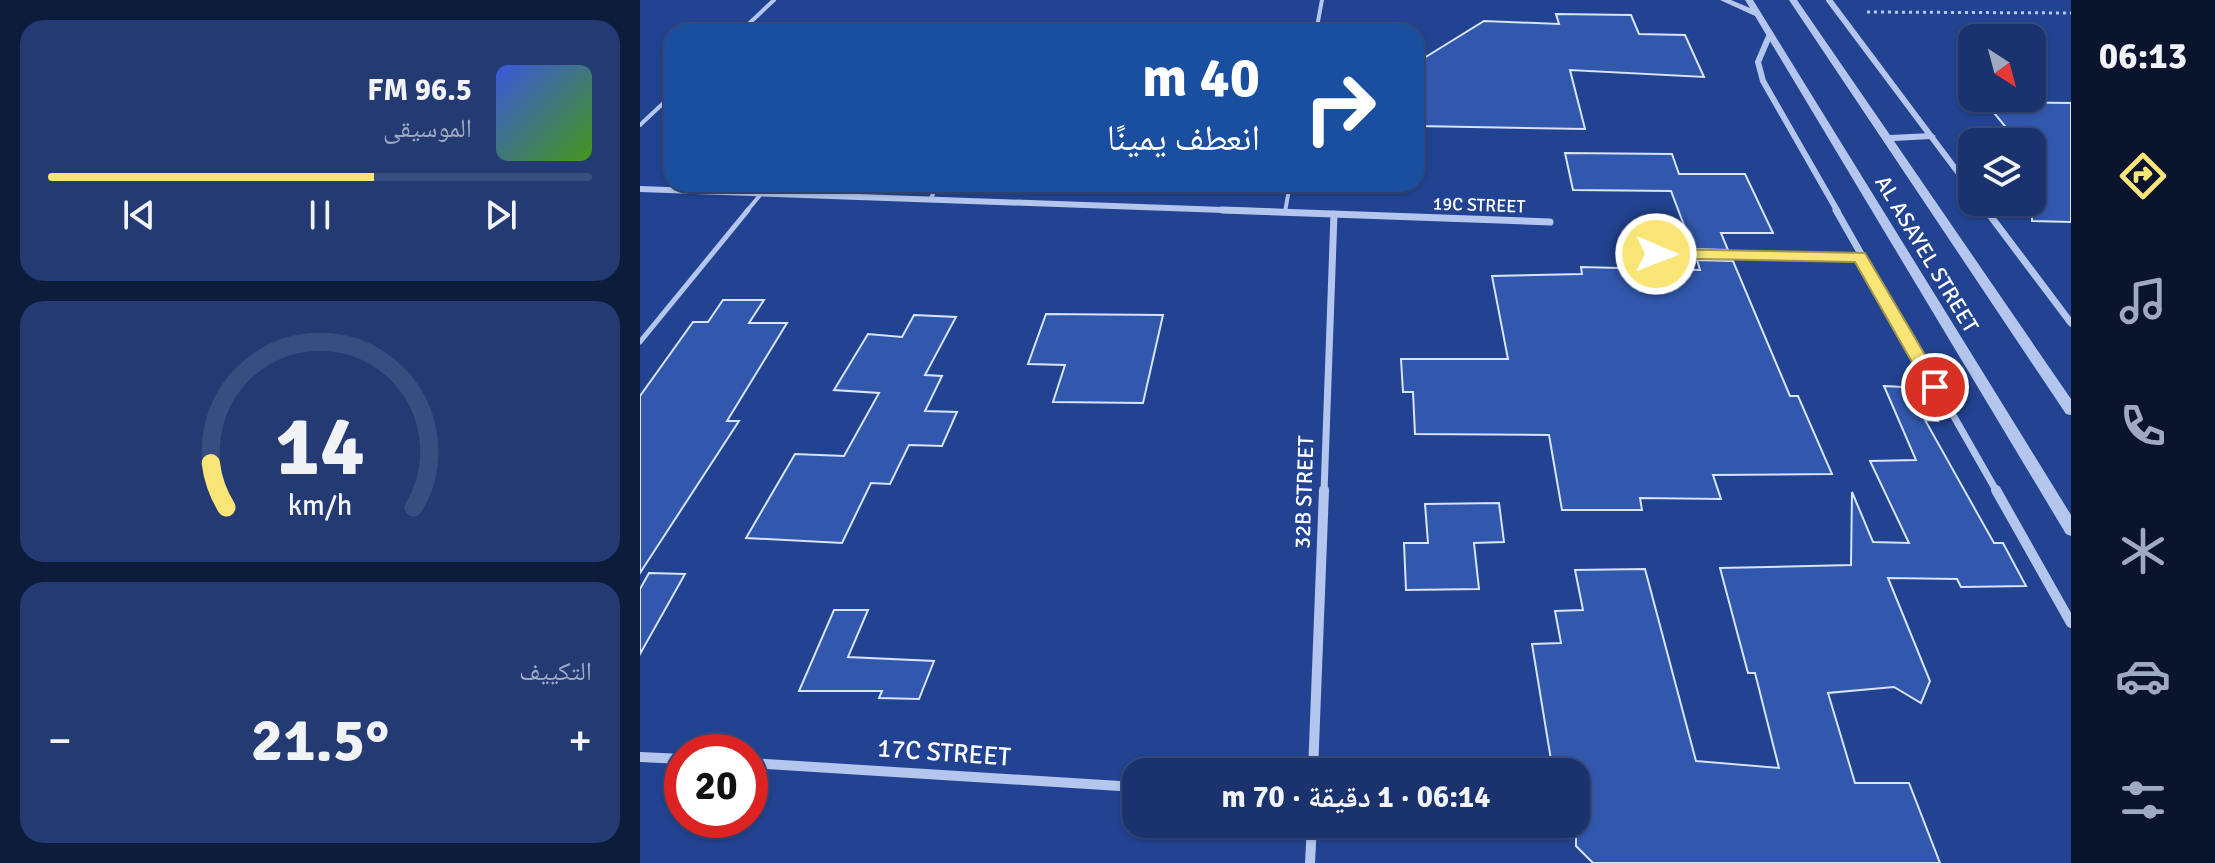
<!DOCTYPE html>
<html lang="ar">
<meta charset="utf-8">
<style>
:root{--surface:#1a326d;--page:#233a72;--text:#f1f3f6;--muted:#9faac2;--line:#384d80;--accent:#f9e576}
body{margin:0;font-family:Signika,"Noto Naskh Arabic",sans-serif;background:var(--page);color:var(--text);direction:rtl;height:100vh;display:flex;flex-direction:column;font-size:30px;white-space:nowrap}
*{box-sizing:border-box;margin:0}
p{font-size:26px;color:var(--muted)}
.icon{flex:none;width:44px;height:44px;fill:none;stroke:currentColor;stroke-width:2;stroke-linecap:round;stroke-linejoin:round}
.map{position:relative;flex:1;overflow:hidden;direction:ltr}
.side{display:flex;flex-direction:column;gap:20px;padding:20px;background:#0e1c3c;width:640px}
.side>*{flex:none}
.top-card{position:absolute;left:24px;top:24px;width:760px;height:168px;border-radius:24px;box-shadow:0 2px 6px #0004,0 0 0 2px var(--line);direction:rtl;background:#1a4fa0;color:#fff;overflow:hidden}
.needle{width:52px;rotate:144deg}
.fabs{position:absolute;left:1318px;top:24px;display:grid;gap:16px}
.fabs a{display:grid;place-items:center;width:88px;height:88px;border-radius:16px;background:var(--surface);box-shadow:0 2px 6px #0004,0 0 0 2px var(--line);font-size:40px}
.speed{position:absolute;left:24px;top:734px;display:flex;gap:16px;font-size:40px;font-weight:700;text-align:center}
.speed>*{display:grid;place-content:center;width:104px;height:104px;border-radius:50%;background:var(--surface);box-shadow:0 2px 6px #0004,0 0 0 2px var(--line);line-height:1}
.speed .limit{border:12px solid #d22;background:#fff;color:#111}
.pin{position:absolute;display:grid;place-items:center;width:68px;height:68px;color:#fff;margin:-34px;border:4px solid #fff;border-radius:50%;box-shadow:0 2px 8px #0007}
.me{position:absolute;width:88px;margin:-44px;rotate:91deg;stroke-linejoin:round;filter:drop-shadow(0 0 6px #0008)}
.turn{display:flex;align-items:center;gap:28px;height:168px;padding:0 32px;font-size:36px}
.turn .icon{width:104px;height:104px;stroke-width:2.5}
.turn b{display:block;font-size:56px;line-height:68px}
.big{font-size:60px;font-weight:700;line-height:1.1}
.side .tile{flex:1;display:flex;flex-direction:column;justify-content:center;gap:12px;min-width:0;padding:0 28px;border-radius:24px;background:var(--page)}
.side .dial{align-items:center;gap:0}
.dial svg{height:208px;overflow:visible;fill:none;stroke:var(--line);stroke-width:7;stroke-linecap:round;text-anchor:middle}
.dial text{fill:var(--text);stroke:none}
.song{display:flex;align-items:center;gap:24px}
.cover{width:96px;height:96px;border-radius:12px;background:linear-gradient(135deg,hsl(230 70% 55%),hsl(100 70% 35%))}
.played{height:8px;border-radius:4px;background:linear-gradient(90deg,var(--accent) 60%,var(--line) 60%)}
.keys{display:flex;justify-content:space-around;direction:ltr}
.heat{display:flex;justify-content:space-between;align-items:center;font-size:44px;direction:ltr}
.trip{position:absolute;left:482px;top:758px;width:468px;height:80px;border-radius:24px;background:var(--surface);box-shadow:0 2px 6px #0004,0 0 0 2px var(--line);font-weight:700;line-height:80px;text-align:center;direction:rtl}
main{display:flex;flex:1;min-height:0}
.tabs{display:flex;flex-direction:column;width:144px;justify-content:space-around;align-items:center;background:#0a142c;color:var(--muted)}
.tabs .icon{width:56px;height:56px}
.tabs .selected{color:var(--accent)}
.tabs b{font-size:36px;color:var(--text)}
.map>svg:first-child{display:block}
.building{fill:#3258ae;stroke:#d9e3f9;stroke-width:2}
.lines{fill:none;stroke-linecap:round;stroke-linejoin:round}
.path{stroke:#b4c6ed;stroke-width:3;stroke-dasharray:3 4;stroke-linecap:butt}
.service-far1{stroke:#b4c6ed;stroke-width:4}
.service{stroke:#b4c6ed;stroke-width:5}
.minor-far2{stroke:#b4c6ed;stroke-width:6}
.minor-far1{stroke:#b4c6ed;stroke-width:7}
.minor{stroke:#b4c6ed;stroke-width:10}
.tertiary{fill:#b4c6ed;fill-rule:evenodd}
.route{fill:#f9e576;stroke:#a2954d;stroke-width:2}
.labels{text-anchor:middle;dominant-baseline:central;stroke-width:8;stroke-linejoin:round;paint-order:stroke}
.far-street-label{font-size:18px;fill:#fff;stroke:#224391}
.street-label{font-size:22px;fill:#fff;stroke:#224391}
.near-street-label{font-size:26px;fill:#fff;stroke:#224391}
</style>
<main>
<nav class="tabs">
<b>06:13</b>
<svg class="icon selected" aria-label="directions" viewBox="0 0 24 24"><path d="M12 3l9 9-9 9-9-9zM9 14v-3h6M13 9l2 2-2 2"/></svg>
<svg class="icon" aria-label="music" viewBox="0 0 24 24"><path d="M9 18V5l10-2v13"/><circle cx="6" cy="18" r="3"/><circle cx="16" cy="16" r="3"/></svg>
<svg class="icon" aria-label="phone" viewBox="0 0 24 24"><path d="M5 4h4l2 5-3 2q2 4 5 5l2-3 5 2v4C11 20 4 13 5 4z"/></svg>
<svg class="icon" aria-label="climate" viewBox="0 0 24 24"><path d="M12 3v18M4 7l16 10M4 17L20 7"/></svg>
<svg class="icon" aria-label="car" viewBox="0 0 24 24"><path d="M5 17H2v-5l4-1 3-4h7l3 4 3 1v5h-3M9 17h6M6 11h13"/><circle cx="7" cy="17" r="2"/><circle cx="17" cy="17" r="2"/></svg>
<svg class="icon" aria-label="filters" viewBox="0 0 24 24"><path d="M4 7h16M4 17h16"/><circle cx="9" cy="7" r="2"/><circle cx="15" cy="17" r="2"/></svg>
</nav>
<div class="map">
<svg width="1431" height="863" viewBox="0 0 1431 863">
<rect width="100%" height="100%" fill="#224391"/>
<path class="building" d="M916,14L991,15L999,34L1045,35L1064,77L930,70L945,129L776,126V63L844,21L919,24Z
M1345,102L1431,103V222L1392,221V142H1378Z
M925,153L1032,154L1039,174H1105L1133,233H1081L1088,250L1053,249L1031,191L933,190Z
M1057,260L1093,261L1150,396H1158L1192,474L1073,475L1081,499L1000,498L1002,510H922L909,435L775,434L773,392H763L761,359H868L852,276L942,274L941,267L1060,270Z
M83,300H124L109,323H147L87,421H99L0,573V396L53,322H68Z
M406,314L523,315L503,403L413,402L425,365L388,364Z
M274,315L316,317L285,375L302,376L285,411L317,412L302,446L269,445L250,484L231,483L202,543L106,538L155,454L204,456L239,393L194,390L228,334L262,337Z
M1244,386L1282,388L1298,421L1285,420L1354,543H1363L1386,586L1321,587L1317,579L1248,578L1290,681L1281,703L1254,687L1188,693L1215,783H1269L1300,863H953L936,846V772H913L892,644L921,643L915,611L943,610L935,570L1005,569L1056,761L1139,768L1115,673H1108L1080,568L1211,565L1212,492L1233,542L1269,543L1230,461L1276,460Z
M859,503L864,542L834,543L839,589L766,590L764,543H788L785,504Z
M9,573L45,574L0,654V589Z
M194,610H228L208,657L294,661L279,699L239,698L242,691H159Z"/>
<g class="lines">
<path class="path" d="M1227,12L1431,13"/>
<path class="service-far1" d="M100,32L134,0
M676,32L682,0
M0,125L32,95
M290,200L298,184
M106,212L121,194
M645,212L650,184"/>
<path class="service" d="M986,254L1220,257
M0,342L108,210"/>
<path class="minor-far2" d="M1189,0L1332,191
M1130,34L1118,62L1123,81L1198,212
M0,189L637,212
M1340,202L1348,212"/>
<path class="minor-far1" d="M582,210L910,222
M1196,210L1357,492
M1346,210L1431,323
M684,492L694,214"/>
<path class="minor" d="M1356,490L1431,623
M0,757L42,759
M110,763L496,787
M673,772L684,490
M670,863L672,824"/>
<path class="tertiary" d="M1080,0H1091L1110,8L1105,0H1113L1431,515V536L1426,534L1115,16Z
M1149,0H1157L1250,135L1291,133L1296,136L1291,139L1254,141L1431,399V415L1426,414Z"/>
</g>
<path class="route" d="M1016,249L1225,253L1304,387L1295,394L1289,392L1215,262L1010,258V251Z"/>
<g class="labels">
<g class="far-street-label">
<text transform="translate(839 205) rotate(2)">19C STREET</text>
</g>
<g class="street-label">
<text transform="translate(1287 254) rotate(59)">AL ASAYEL STREET</text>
<text transform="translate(664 492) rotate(-88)">32B STREET</text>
</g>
<g class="near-street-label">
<text transform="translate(304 753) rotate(4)">17C STREET</text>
</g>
</g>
</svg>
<div class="fabs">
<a><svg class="needle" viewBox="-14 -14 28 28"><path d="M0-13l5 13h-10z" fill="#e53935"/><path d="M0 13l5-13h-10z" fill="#9faac2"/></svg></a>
<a><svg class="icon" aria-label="layers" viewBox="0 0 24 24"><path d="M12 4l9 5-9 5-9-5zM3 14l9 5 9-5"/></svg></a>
</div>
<div class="speed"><div class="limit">20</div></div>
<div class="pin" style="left:1295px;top:387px;background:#d93025"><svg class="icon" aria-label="arrive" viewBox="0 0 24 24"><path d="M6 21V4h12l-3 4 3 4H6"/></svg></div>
<svg class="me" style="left:1016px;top:254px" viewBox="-20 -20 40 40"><circle r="17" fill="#f9e576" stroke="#fff" stroke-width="3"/><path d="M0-11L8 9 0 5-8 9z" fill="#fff"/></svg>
<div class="trip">06:14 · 1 دقيقة · 70 m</div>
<div class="top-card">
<div class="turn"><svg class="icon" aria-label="right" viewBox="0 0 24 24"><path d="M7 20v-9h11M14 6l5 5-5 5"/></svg><div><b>40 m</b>انعطف يمينًا</div></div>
</div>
</div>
<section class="side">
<div class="tile">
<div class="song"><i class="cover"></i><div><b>96.5 FM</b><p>الموسيقى</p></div></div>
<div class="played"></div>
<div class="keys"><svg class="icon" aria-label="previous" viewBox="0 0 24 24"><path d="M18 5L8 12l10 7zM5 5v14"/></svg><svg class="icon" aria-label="pause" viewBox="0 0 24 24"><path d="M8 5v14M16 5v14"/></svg><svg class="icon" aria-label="next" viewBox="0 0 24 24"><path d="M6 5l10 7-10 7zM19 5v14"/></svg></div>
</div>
<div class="tile dial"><svg viewBox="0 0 100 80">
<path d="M14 69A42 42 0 1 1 86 69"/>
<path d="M14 69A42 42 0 0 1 8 52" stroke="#f9e576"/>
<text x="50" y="56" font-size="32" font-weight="700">14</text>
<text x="50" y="72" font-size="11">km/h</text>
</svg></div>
<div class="tile"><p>التكييف</p>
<div class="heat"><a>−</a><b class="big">21.5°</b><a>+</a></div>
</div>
</section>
</main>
